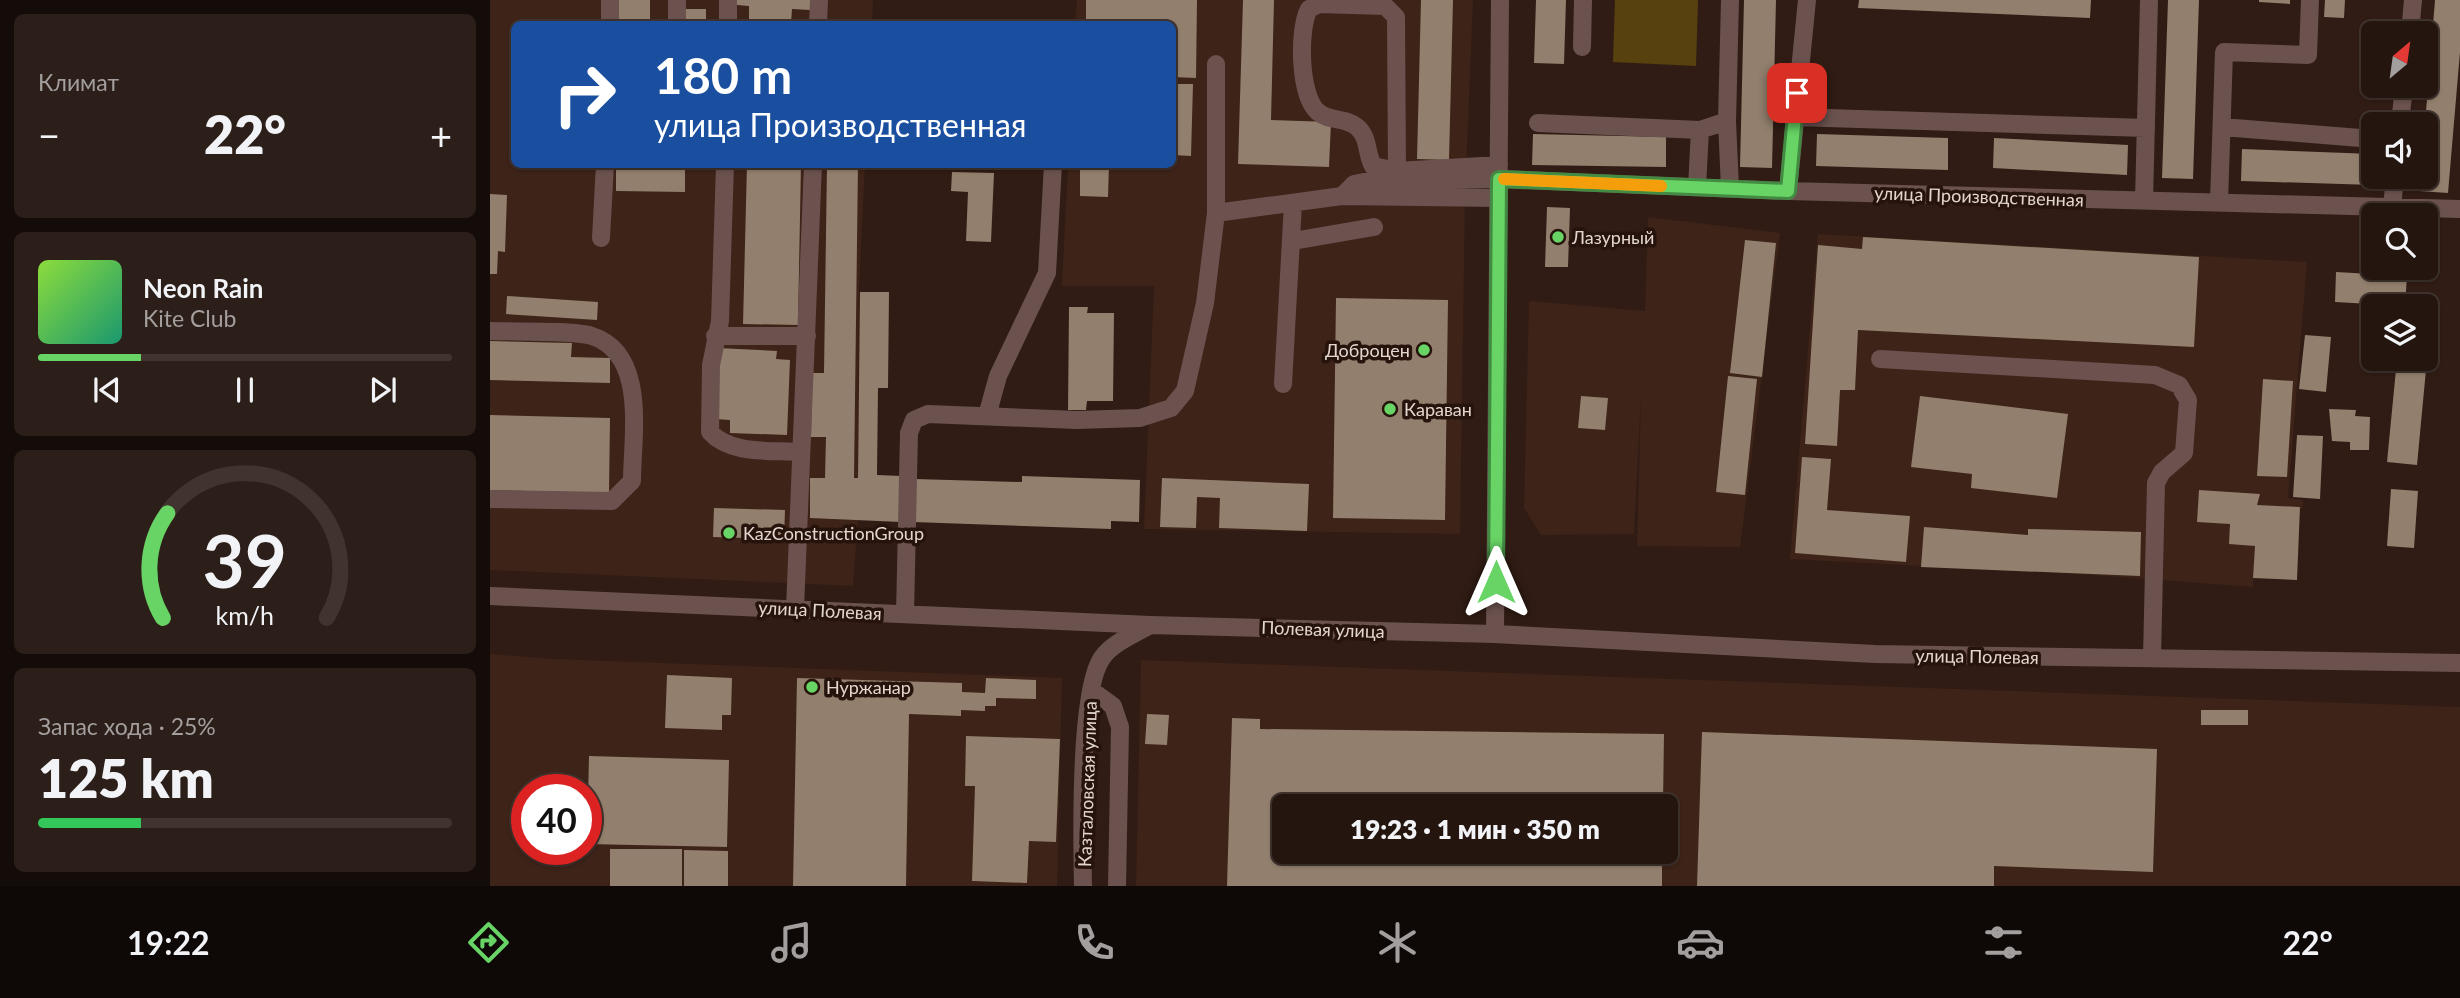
<!DOCTYPE html>
<html lang="ru">
<meta charset="utf-8">
<style>
:root{--surface:#24150f;--page:#2c1e18;--text:#f1f3f6;--muted:#a39f9e;--line:#41342f;--accent:#67d465}
body{margin:0;font-family:Lato,sans-serif;background:var(--page);color:var(--text);height:100vh;display:flex;flex-direction:column;font-size:26px;white-space:nowrap}
*{box-sizing:border-box;margin:0}
p{font-size:23px;color:var(--muted)}
.icon{flex:none;width:38px;height:38px;fill:none;stroke:currentColor;stroke-width:2;stroke-linecap:round;stroke-linejoin:round}
.map{position:relative;flex:1;overflow:hidden}
.drawer{display:flex;flex-direction:column;gap:14px;padding:14px;background:#140c08;width:490px}
.drawer>*{flex:none}
.top-card{position:absolute;left:21px;top:21px;width:665px;height:147px;border-radius:10px;box-shadow:0 2px 5px #0004,0 0 0 2px var(--line);background:#1a4fa0;color:#fff;overflow:hidden}
.needle{width:46px;rotate:29deg}
.controls{position:absolute;left:1871px;top:21px;display:grid;gap:14px}
.controls a{display:grid;place-items:center;width:77px;height:77px;border-radius:10px;background:var(--surface);box-shadow:0 2px 5px #0004,0 0 0 2px var(--line);font-size:35px}
.speed{position:absolute;left:21px;top:774px;display:flex;gap:14px;font-size:35px;font-weight:700;text-align:center}
.speed>*{display:grid;place-content:center;width:91px;height:91px;border-radius:50%;background:var(--surface);box-shadow:0 2px 5px #0004,0 0 0 2px var(--line);line-height:1}
.speed .limit{border:10px solid #d22;background:#fff;color:#111}
.pin{position:absolute;display:grid;place-items:center;width:60px;height:60px;color:#fff;margin:-30px;border-radius:14px;box-shadow:0 4px 10px #0006}
.me{position:absolute;width:77px;margin:-38px;rotate:0deg;stroke-linejoin:round;filter:drop-shadow(0 0 5px #0008)}
.turn{display:flex;align-items:center;gap:24px;height:147px;padding:0 28px;font-size:32px}
.turn .icon{width:91px;height:91px;stroke-width:2.5}
.turn b{display:block;font-size:49px;line-height:60px}
.big{font-size:52px;font-weight:800;line-height:1.1}
.drawer .card{flex:1;display:flex;flex-direction:column;justify-content:center;gap:10px;min-width:0;padding:0 24px;border-radius:10px;background:var(--page)}
.drawer .dial{align-items:center;gap:0}
.dial svg{height:182px;overflow:visible;fill:none;stroke:var(--line);stroke-width:7;stroke-linecap:round;text-anchor:middle}
.dial text{fill:var(--text);stroke:none}
.song{display:flex;align-items:center;gap:21px}
.cover{width:84px;height:84px;border-radius:10px;background:linear-gradient(135deg,hsl(90 70% 55%),hsl(160 70% 35%))}
.played{height:7px;border-radius:4px;background:linear-gradient(90deg,var(--accent) 25%,var(--line) 25%)}
.keys{display:flex;justify-content:space-around;direction:ltr}
.heat{display:flex;justify-content:space-between;align-items:center;font-size:38px;direction:ltr}
.charge{height:10px;border-radius:5px;background:linear-gradient(90deg,#34c759 25%,var(--line) 0)}
.trip{position:absolute;left:782px;top:794px;width:406px;height:70px;border-radius:10px;background:var(--surface);box-shadow:0 2px 5px #0004,0 0 0 2px var(--line);font-weight:800;line-height:70px;text-align:center}
.dock{display:flex;height:112px;justify-content:space-around;align-items:center;background:#0e0806;color:var(--muted)}
.dock .icon{width:49px;height:49px}
.dock .on{color:var(--accent)}
.dock b{font-size:32px;color:var(--text)}
main{display:flex;flex:1;min-height:0}
.map>svg:first-child{display:block}
.built{fill:#3d2318;fill-rule:evenodd}
.green{fill:#57410e}
.building{fill:#927f6d}
.lines{fill:none;stroke-linecap:round;stroke-linejoin:round}
.minor{stroke:#6b524f;stroke-width:18}
.route-casing{stroke:#438a42;stroke-width:18}
.route{stroke:#67d465;stroke-width:12}
.slow{stroke:#f59e0b;stroke-width:12}
.poi-dot{fill:#67d465;stroke:#26130b;stroke-width:2.5}
.labels{text-anchor:middle;dominant-baseline:central;stroke-width:7;stroke-linejoin:round;paint-order:stroke}
.street-label{font-size:18px;fill:#e3d6d0;stroke:#26130b}
.poi-label{font-size:18px;fill:#e3d6d0;stroke:#26130b;text-anchor:start}
</style>
<main>
<section class="drawer">
<div class="card"><p>Климат</p>
<div class="heat"><a>−</a><b class="big">22°</b><a>+</a></div>
</div>
<div class="card">
<div class="song"><i class="cover"></i><div><b>Neon Rain</b><p>Kite Club</p></div></div>
<div class="played"></div>
<div class="keys"><svg class="icon" aria-label="previous" viewBox="0 0 24 24"><path d="M18 5L8 12l10 7zM5 5v14"/></svg><svg class="icon" aria-label="pause" viewBox="0 0 24 24"><path d="M8 5v14M16 5v14"/></svg><svg class="icon" aria-label="next" viewBox="0 0 24 24"><path d="M6 5l10 7-10 7zM19 5v14"/></svg></div>
</div>
<div class="card dial"><svg viewBox="0 0 100 80">
<path d="M14 69A42 42 0 1 1 86 69"/>
<path d="M14 69A42 42 0 0 1 16 23" stroke="#67d465"/>
<text x="50" y="56" font-size="32" font-weight="700">39</text>
<text x="50" y="72" font-size="11">km/h</text>
</svg></div>
<div class="card"><p>Запас хода · 25%</p><b class="big">125 km</b><div class="charge"></div></div>
</section>
<div class="map">
<svg width="1970" height="886" viewBox="0 0 1970 886">
<rect width="100%" height="100%" fill="#301c14"/>
<path class="built" d="M0,0H383L382,24H24V164L375,165L369,288L368,518L363,586L0,570Z
M587,0H983L975,197L970,534L654,529L664,286H572L578,165L682,164V24H585Z
M1158,217L1290,233L1250,547L1147,546L1151,397L1144,534L1051,535L1034,508L1039,301L1155,311Z
M1328,234L1817,262L1798,498L1813,500L1812,509L1767,505L1763,587L1603,575L1300,559Z
M0,654L65,659L572,678L567,886H0ZM37,789H96V849H37Z
M651,660L1970,707V886H646ZM794,807H1176V852H794Z"/>
<path class="green" d="M1125,0H1208L1206,66L1123,62Z"/>
<path class="building" d="M127,0H160V24H127Z
M247,0H320V10L302,9L301,24H259V6L247,5Z
M596,0H707L706,78L682,77V24H596Z
M753,0H784L781,120L841,122L839,167L748,164Z
M931,0H963L959,160L927,159Z
M1046,0H1076L1074,64L1044,63Z
M1254,0H1286L1282,168L1250,167Z
M1369,0H1601L1600,18L1368,8Z
M1678,0H1709L1703,179L1672,178Z
M1769,0H1800V4L1769,2Z
M1835,0H1855L1854,18L1834,17Z
M1945,0H1970V52L1958,193L1929,191L1930,177H1936L1935,124Z
M195,9H216V24H195Z
M682,84H703L701,156L682,155Z
M1043,134L1176,137V167L1042,165Z
M1327,134L1458,138V170L1326,166Z
M1504,138L1638,145L1637,175L1503,168Z
M1752,149L1883,154V185L1751,181Z
M126,164H195V192L126,191Z
M257,164H311L308,325L253,324Z
M337,164H368L364,478H368L370,292H399L398,388H388L387,475L412,476L411,522L320,518V478H335L336,437H321L322,373H334Z
M590,164H619L618,197L590,196Z
M462,172L504,173L501,242L476,241L478,192L461,191Z
M0,194L17,195L15,252L8,251L7,274H0Z
M1057,207L1080,208L1078,267H1055Z
M1373,237L1709,257L1704,347L1368,330L1365,390H1350L1347,446L1315,444L1328,245L1372,249Z
M1255,240L1286,243L1272,377L1240,373Z
M1846,272L1917,276L1915,306L1845,302Z
M17,296L108,302L107,320L16,314Z
M846,298L958,300L955,520L843,518Z
M579,307H598L597,313H624L623,401H597L596,410H578Z
M1815,335L1841,337L1836,392L1809,389Z
M0,341L82,343L81,357L120,358V383L0,380Z
M228,348L287,351L286,359L300,360L297,435L240,433V420L225,419Z
M1907,359H1937L1927,465L1897,462Z
M1238,376L1267,379L1255,495L1226,492Z
M1773,379L1803,381L1797,477L1767,476Z
M1091,396L1118,398L1115,430L1088,428Z
M1430,396L1578,414L1567,498L1481,488L1482,474L1421,467Z
M1839,409L1866,410L1865,416L1880,417L1879,450H1860V442L1842,441Z
M0,415L120,418L119,493L0,490Z
M1807,435L1833,436L1830,499L1803,497Z
M1312,457L1341,459L1337,510L1420,516L1416,562L1305,553Z
M532,476L650,480L649,522L621,521V529L423,522L425,479L532,482Z
M672,478L819,484L817,531L729,528L730,498L707,497L706,528L670,527Z
M1901,489L1928,491L1924,548L1897,546Z
M1709,490L1770,494L1767,505L1810,507L1807,580L1763,578L1765,546L1739,544L1740,524L1707,522Z
M224,508L295,510L294,539L223,537Z
M1434,527L1538,535V529L1651,532L1650,576L1431,567Z
M177,675L242,678L241,715H232V730L175,728Z
M307,678L472,683V692L495,693L496,678L546,680V699L506,698V706H495V711L471,710V716L419,714L416,886H303Z
M1711,710H1758V725H1711Z
M657,714L679,715L677,745L655,744Z
M742,718L770,719V729L1174,734L1173,807H794V852H1172V886H737Z
M1212,732L1667,749L1663,872L1504,866V886H1207Z
M476,736L570,739L566,842L539,841L537,883L482,881L485,786H475Z
M99,756L239,760L237,847L97,844Z
M120,849H192V886H120Z
M194,850L238,851V886H194Z"/>
<g class="lines">
<path class="minor" d="M120,0V24
M187,0V24
M238,24V0
M328,24L329,0
M1920,33L1923,0
M1092,47L1093,0
M1305,117L1656,128
M1237,121L1240,188
M1048,123L1210,130L1207,187
M1910,124L1914,86
M1732,127L1883,139
M1210,130L1237,121L1240,0
M235,164L230,321L221,365L220,432C241,455 280,450 310,452
M907,171L883,166C876,153 879,137 867,127C855,117 840,122 828,112C809,96 808,29 819,9L829,4L895,6L906,17L907,171L1009,165
M1298,191L1317,0
M852,196L864,184L874,182L1009,179L1298,191L1970,209
M1654,200L1659,0
M1729,202L1734,52L1818,55L1820,0
M1902,207L1905,177
M726,213L852,196L1009,198
M111,238L115,164
M803,241L884,227
M0,331C23,332 84,330 102,336C158,354 142,437 142,481L122,501L0,499
M225,336H317
M1390,359L1665,375L1689,385L1698,400L1694,453L1672,472L1666,483L1662,658
M793,384L803,203
M497,416L508,376L557,273L563,164
M0,596L660,625L1005,634L1385,654L1970,663
M305,609L323,164
M415,614L419,433L424,420L438,414L587,420L650,418L681,408L695,391L715,303L726,213V64
M1005,634L1010,0
M601,690L623,706L630,727L627,886
M593,886C592,841 589,691 612,658C622,643 645,634 660,625"/>
</g>
<g class="lines">
<defs>
<path id="route" d="M1006,582L1009,179L1298,191L1307,93"/>
</defs>
<use href="#route" class="route-casing"/>
<use href="#route" class="route"/>
<path class="slow" d="M1014,179L1171,186"/>
</g>
<g class="poi-dot">
<circle cx="1068" cy="237" r="7"/>
<circle cx="934" cy="350" r="7"/>
<circle cx="900" cy="409" r="7"/>
<circle cx="239" cy="533" r="7"/>
<circle cx="322" cy="687" r="7"/>
</g>
<g class="labels">
<g class="street-label">
<text transform="translate(1489 196) rotate(2)">улица Производственная</text>
<text transform="translate(330 610) rotate(3)">улица Полевая</text>
<text transform="translate(833 629) rotate(2)">Полевая улица</text>
<text transform="translate(1487 656) rotate(1)">улица Полевая</text>
<text transform="translate(597 784) rotate(-88)">Казталовская улица</text>
</g>
<g class="poi-label">
<text x="1082" y="237">Лазурный</text>
<text x="920" y="350" text-anchor="end">Доброцен</text>
<text x="914" y="409">Караван</text>
<text x="253" y="533">KazConstructionGroup</text>
<text x="336" y="687">Нуржанар</text>
</g>
</g>
</svg>
<div class="controls">
<a><svg class="needle" viewBox="-14 -14 28 28"><path d="M0-13l5 13h-10z" fill="#e53935"/><path d="M0 13l5-13h-10z" fill="#a39f9e"/></svg></a>
<a><svg class="icon" aria-label="sound" viewBox="0 0 24 24"><path d="M4 9h4l5-4v14l-5-4H4zM17 9q2 3 0 6"/></svg></a>
<a><svg class="icon" aria-label="search" viewBox="0 0 24 24"><circle cx="10" cy="10" r="6"/><path d="M15 15l6 6"/></svg></a>
<a><svg class="icon" aria-label="layers" viewBox="0 0 24 24"><path d="M12 4l9 5-9 5-9-5zM3 14l9 5 9-5"/></svg></a>
</div>
<div class="speed"><div class="limit">40</div></div>
<div class="pin" style="left:1307px;top:93px;background:#d93025"><svg class="icon" aria-label="arrive" viewBox="0 0 24 24"><path d="M6 21V4h12l-3 4 3 4H6"/></svg></div>
<svg class="me" style="left:1006px;top:582px" viewBox="-20 -20 40 40"><path d="M0-17L14 15 0 8-14 15z" fill="#67d465" stroke="#fff" stroke-width="4"/></svg>
<div class="trip">19:23 · 1 мин · 350 m</div>
<div class="top-card">
<div class="turn"><svg class="icon" aria-label="right" viewBox="0 0 24 24"><path d="M7 20v-9h11M14 6l5 5-5 5"/></svg><div><b>180 m</b>улица Производственная</div></div>
</div>
</div>
</main>
<nav class="dock">
<b>19:22</b>
<svg class="icon on" aria-label="directions" viewBox="0 0 24 24"><path d="M12 3l9 9-9 9-9-9zM9 14v-3h6M13 9l2 2-2 2"/></svg>
<svg class="icon" aria-label="music" viewBox="0 0 24 24"><path d="M9 18V5l10-2v13"/><circle cx="6" cy="18" r="3"/><circle cx="16" cy="16" r="3"/></svg>
<svg class="icon" aria-label="phone" viewBox="0 0 24 24"><path d="M5 4h4l2 5-3 2q2 4 5 5l2-3 5 2v4C11 20 4 13 5 4z"/></svg>
<svg class="icon" aria-label="climate" viewBox="0 0 24 24"><path d="M12 3v18M4 7l16 10M4 17L20 7"/></svg>
<svg class="icon" aria-label="car" viewBox="0 0 24 24"><path d="M5 17H2v-5l4-1 3-4h7l3 4 3 1v5h-3M9 17h6M6 11h13"/><circle cx="7" cy="17" r="2"/><circle cx="17" cy="17" r="2"/></svg>
<svg class="icon" aria-label="filters" viewBox="0 0 24 24"><path d="M4 7h16M4 17h16"/><circle cx="9" cy="7" r="2"/><circle cx="15" cy="17" r="2"/></svg>
<b>22°</b>
</nav>
